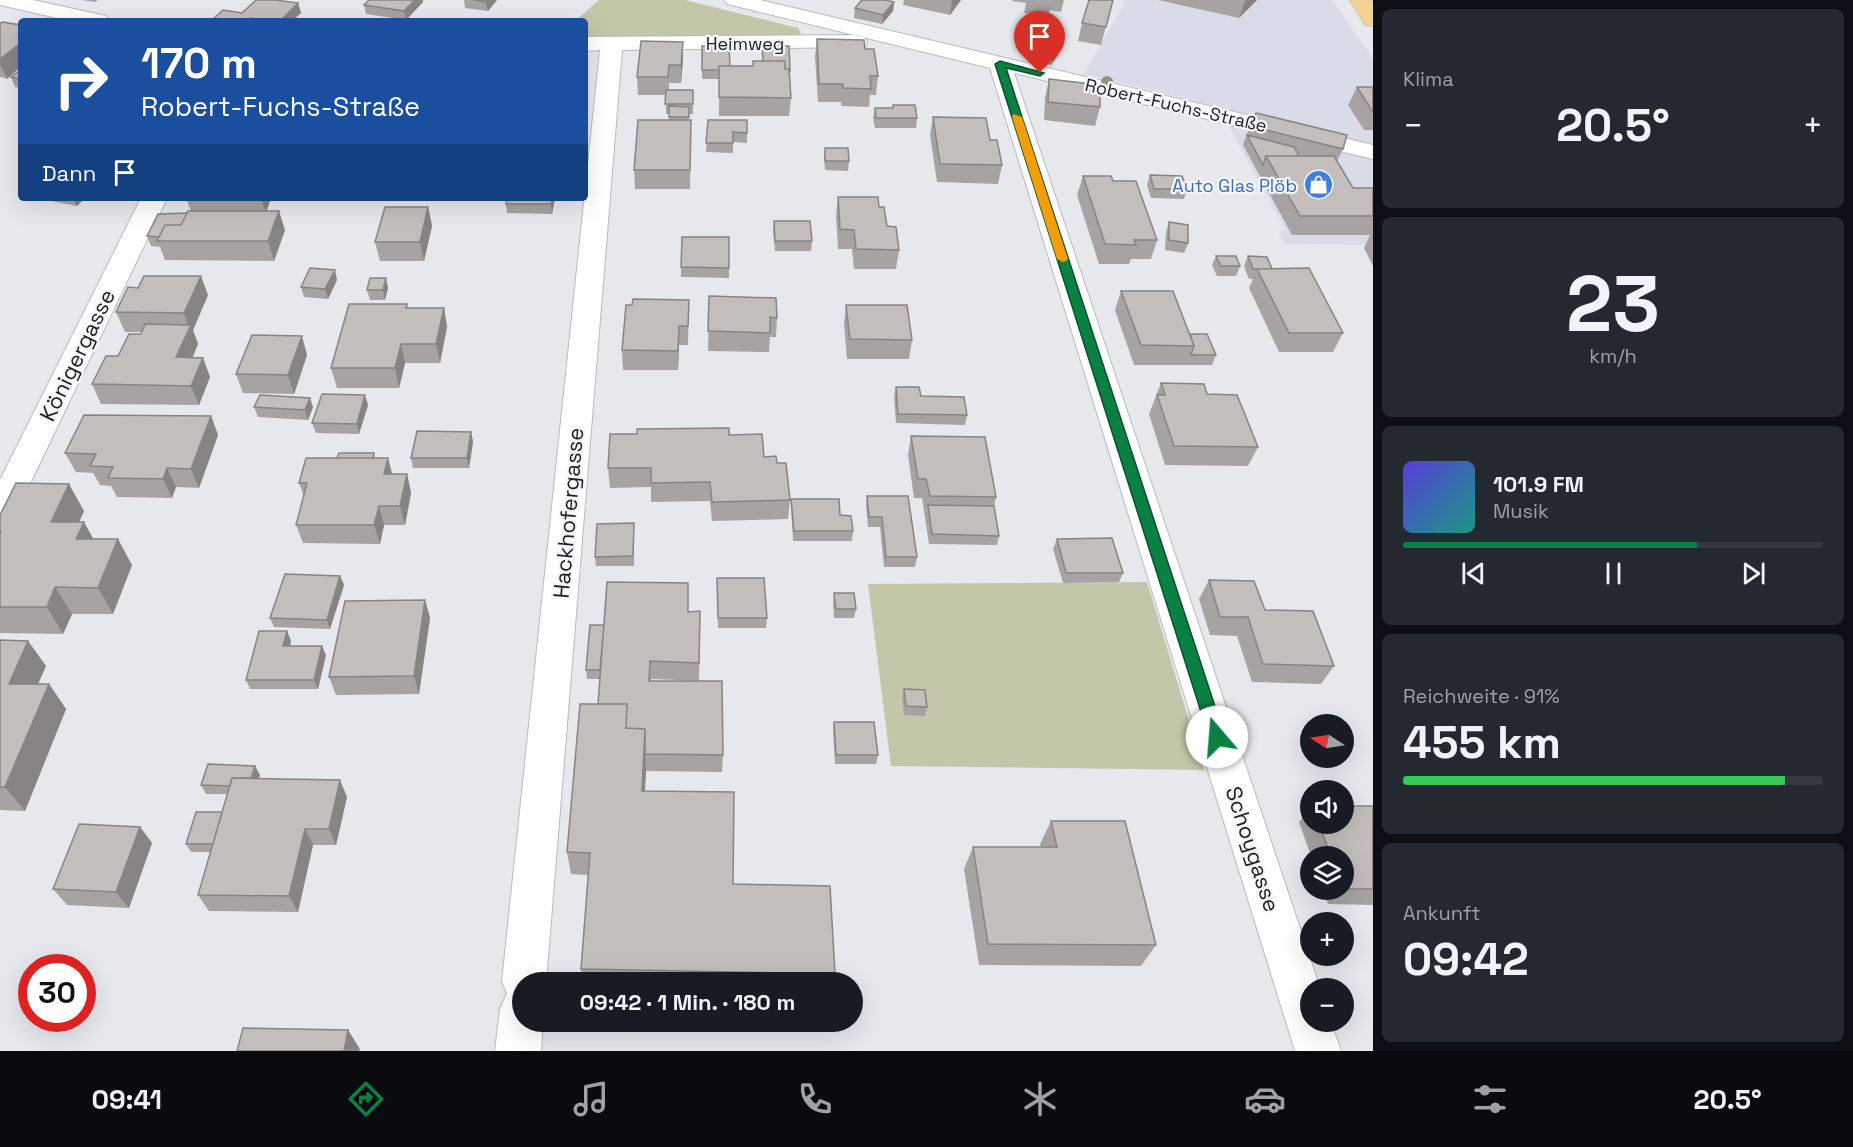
<!DOCTYPE html>
<html lang="de">
<meta charset="utf-8">
<style>
:root{--surface:#171b24;--page:#242831;--text:#f1f3f6;--muted:#9ea1a6;--line:#363941;--accent:#0b8043}
body{margin:0;font-family:"Space Grotesk",sans-serif;background:var(--page);color:var(--text);height:100vh;display:flex;flex-direction:column;font-size:22px;white-space:nowrap}
*{box-sizing:border-box;margin:0}
p{font-size:20px;color:var(--muted)}
.icon{flex:none;width:33px;height:33px;fill:none;stroke:currentColor;stroke-width:2;stroke-linecap:round;stroke-linejoin:round}
.map{position:relative;flex:1;overflow:hidden}
.side{display:flex;flex-direction:column;gap:9px;padding:9px;background:#0d0f14;width:480px}
.side>*{flex:none}
.guide{position:absolute;left:18px;top:18px;width:570px;height:183px;border-radius:6px;box-shadow:0 6px 24px #0002;background:#1a4fa0;color:#fff;overflow:hidden}
.needle{width:39px;rotate:282deg}
.tools{position:absolute;left:1300px;top:714px;display:grid;gap:12px}
.tools a{display:grid;place-items:center;width:54px;height:54px;border-radius:50%;background:var(--surface);box-shadow:0 6px 24px #0002;font-size:30px}
.speed{position:absolute;left:18px;top:954px;display:flex;gap:12px;font-size:30px;font-weight:700;text-align:center}
.speed>*{display:grid;place-content:center;width:78px;height:78px;border-radius:50%;background:var(--surface);box-shadow:0 6px 24px #0002;line-height:1}
.speed .limit{border:9px solid #d22;background:#fff;color:#111}
.pin{position:absolute;display:grid;place-items:center;width:51px;height:51px;color:#fff;margin:-62px -26px;border-radius:50% 50% 50% 0;rotate:-45deg;box-shadow:0 0 6px #0007}
.pin .icon{rotate:45deg}
.me{position:absolute;width:66px;margin:-33px;rotate:342deg;stroke-linejoin:round;filter:drop-shadow(0 0 4px #0008)}
.turn{display:flex;align-items:center;gap:21px;height:126px;padding:0 24px;font-size:27px}
.turn .icon{width:78px;height:78px;stroke-width:2.5}
.turn b{display:block;font-size:42px;line-height:51px}
.then{display:flex;align-items:center;height:57px;padding:0 24px;background:#0003;gap:12px;font-size:22px}
.big{font-size:45px;font-weight:600;line-height:1.1}
.side .card{flex:1;display:flex;flex-direction:column;justify-content:center;gap:9px;min-width:0;padding:0 21px;border-radius:9px;background:var(--page)}
.side .dial{align-items:center;gap:0}
.dial b{font-size:78px;line-height:1}
.song{display:flex;align-items:center;gap:18px}
.cover{width:72px;height:72px;border-radius:9px;background:linear-gradient(135deg,hsl(250 70% 55%),hsl(170 70% 35%))}
.played{height:6px;border-radius:3px;background:linear-gradient(90deg,var(--accent) 70%,var(--line) 70%)}
.keys{display:flex;justify-content:space-around;direction:ltr}
.heat{display:flex;justify-content:space-between;align-items:center;font-size:33px;direction:ltr}
.charge{height:9px;border-radius:4px;background:linear-gradient(90deg,#34c759 91%,var(--line) 0)}
.trip{position:absolute;left:512px;top:972px;width:351px;height:60px;border-radius:30px;background:var(--surface);box-shadow:0 6px 24px #0002;font-weight:600;line-height:60px;text-align:center}
.tab-bar{display:flex;height:96px;justify-content:space-around;align-items:center;background:#090b0e;color:var(--muted)}
.tab-bar .icon{width:42px;height:42px}
.tab-bar .active{color:var(--accent)}
.tab-bar b{font-size:27px;color:var(--text)}
main{display:flex;flex:1;min-height:0}
.map>svg:first-child{display:block}
.built{fill:#d9dce8}
.green{fill:#c3c6a9}
.lines{fill:none;stroke-linecap:round;stroke-linejoin:round}
.minor-casing{stroke:#b9babf;stroke-width:2}
.major-casing{stroke:#c5c5c5;stroke-width:2}
.minor{fill:#fff;fill-rule:evenodd}
.major{fill:#f3d38f;fill-rule:evenodd}
.tree{fill:#939673}
.wall{fill:#a8a3a2}
.shaded-wall{fill:#888484}
.building{fill:#c3bdbc;stroke:#888484;stroke-width:1.5}
.route{fill:#0b8043;stroke:#07532c;stroke-width:1.5}
.slow{fill:#f59e0b}
.labels{text-anchor:middle;dominant-baseline:central;stroke-width:4.5;stroke-linejoin:round;paint-order:stroke}
.far-street-label{font-size:18px;fill:#1f1f21;stroke:#f4f5fa}
.far-shop-label{font-size:18px;fill:#366cbe;stroke:#f4f5fa;text-anchor:end}
.street-label{font-size:22px;fill:#1f1f21;stroke:#f4f5fa}
</style>
<main>
<div class="map">
<svg width="1373" height="1051" viewBox="0 0 1373 1051">
<rect width="100%" height="100%" fill="#e7e8ed"/>
<path class="built" d="M1118,0H1332L1373,58V145L1084,74L1125,2Z
M1228,124L1373,160V245L1285,244L1279,232L1286,231Z"/>
<path class="green" d="M599,0H685L798,28L801,33L799,36L585,39V21H575Z
M1147,582L1204,770L891,766L868,584Z"/>
<g class="lines">
<defs>
<path id="minor" d="M0,0H33L106,16L109,21H70L0,5Z
M724,0H760L1373,145V159L1014,73L1320,988H1311V1022H1331L1341,1051H1295L990,68L727,4Z
M856,35L864,37L867,42L864,47L622,50L546,982H522V1022H543L541,1051H495L500,1009L507,993L502,982L600,50L585,51V37Z
M141,198H167L16,513L12,522L0,525V480Z"/>
<path id="major" d="M1350,0H1370L1373,4V26L1365,25Z"/>
</defs>
<use href="#minor" class="minor-casing"/>
<use href="#major" class="major-casing"/>
<use href="#minor" class="minor"/>
<use href="#major" class="major"/>
</g>
<circle class="tree" cx="1107" cy="82" r="6"/>
<path class="wall" d="M82,0H98L95,2Z
M369,0H423V2L406,20L366,14L364,5Z
M464,0H497L488,11L465,8Z
M904,0H961L950,15L903,5Z
M1013,0H1064L1061,12L1050,10L1048,16L1024,13L1026,3L1012,1Z
M1113,0L1101,45L1078,41L1082,23Z
M1158,0H1257L1239,18Z
M894,2L893,11L882,24L854,18L855,8Z
M298,3L301,13L292,21H211L242,13Z
M0,24L7,79L0,77Z
M817,39L865,49L878,76L876,95H870L869,107L841,106V102H818L815,57Z
M702,46L730,66H753L762,61V46L790,75L791,98L789,116H719V79H702Z
M1031,51L1058,55L1051,65L1029,60Z
M683,60L681,83H669V90H693V114H689V120H691L690,189H635L634,170L669,120V114H666V95H638L637,77Z
M21,70V88L15,87L11,77Z
M1049,79L1100,107L1095,126L1044,120L1045,98Z
M1357,87H1373V130H1364L1348,105Z
M893,105L917,118L916,128H875L873,118L875,108H892Z
M933,117L990,140L1002,165L998,184L937,182L930,135Z
M708,120H747V143L733,142V153L706,152Z
M1250,126L1343,149L1337,161L1353,188H1373V266L1364,248L1370,235H1292L1243,145Z
M825,148L849,161L848,171L825,170L824,157Z
M1150,175L1187,189L1184,199L1151,198L1147,185Z
M1083,176L1113,181L1157,240L1151,259H1131L1129,264H1099L1077,195Z
M838,197L879,207L887,226L899,250L896,269H854L852,249H838L836,216Z
M35,198H85L77,206Z
M186,198H271L266,211L285,230L274,261L165,260L160,247L151,246L147,236L191,211Z
M555,198L552,214L507,213L506,204Z
M428,207L432,226L424,261H380L375,242Z
M774,221L812,241L811,251H775L773,231Z
M1169,222L1188,243L1184,253L1165,250L1166,232Z
M729,237V278L681,277V267Z
M1216,256L1240,266L1236,276H1217L1212,265Z
M1248,256L1272,268L1343,333L1333,352H1279L1249,288L1253,279H1249L1244,266Z
M386,278L388,288L385,300H370L367,290Z
M337,280L328,299L304,297L301,287Z
M1121,291L1190,334L1216,355L1212,365H1134L1115,310Z
M208,295L193,330L198,344L193,357L203,358L210,377L199,405L101,404L92,384L118,356L141,334L142,332H125L116,312Z
M709,296L777,318L776,337H770L769,352L708,351Z
M689,300L688,345H679L678,370H623L622,350Z
M407,304L408,308H444L447,327L440,363H405L399,388H337L331,368Z
M846,305L912,340L909,359H847L844,324Z
M307,355L294,394L243,393L236,374Z
M1161,383L1207,394L1258,447L1248,466L1165,465L1149,414Z
M896,387L967,415L965,425L896,423L894,397Z
M368,405L359,434L316,433L312,423Z
M254,407H313L308,420L258,417Z
M211,416L218,435L199,488L176,487L172,498L117,497L111,486L100,485L93,473L76,472L65,453Z
M471,432L473,442L469,468H413L411,458Z
M729,435L764,457L777,463L790,500L788,519L712,521L710,501L651,502V487L610,488L608,468Z
M911,436L996,497L994,506L999,536L997,545L929,544L922,498H914L908,455Z
M374,453L375,458L392,474H407L411,493L405,525H384L380,544L303,543L296,525L304,496L299,483L337,458Z
M867,496L917,557L915,567H884L880,527H868L866,505Z
M791,499L840,515L853,531L852,541H793L791,508Z
M84,511L79,522L93,539L132,565L113,614H72L63,634L0,633V515Z
M634,523V566H596L595,557Z
M1057,539L1123,573L1119,582L1063,583L1053,549Z
M340,576L344,585L330,629L274,627L270,618Z
M717,578L767,618L766,628H718Z
M1209,580L1265,610L1334,666L1321,684L1252,682L1237,636L1210,635L1199,599Z
M834,593L856,609L854,618H834L833,603Z
M425,600L430,618L419,694L336,695L329,677Z
M700,611L699,681L651,679V681L723,755L722,772L646,771L645,791L733,884L835,974L833,982H583L581,969L588,875L571,874L567,852L598,704L600,679H587L586,670L604,625L688,612Z
M287,631L291,641L290,646L326,655L318,689H250L246,680Z
M0,640L28,641L46,666L38,684H49L66,709L25,811L0,810Z
M904,689L927,707L925,716L904,715L902,698Z
M834,722L878,755L876,764H835L833,731Z
M260,775L259,778L347,797L336,845H313L298,912L209,911L198,895L211,852H191L186,844L222,812L228,794H206L201,785Z
M1373,806V905L1328,904L1323,890H1344V856H1311L1299,822L1311,807V824H1344Z
M1051,821L1156,945L1141,966L979,965L964,869L973,847H1041L1040,844Z
M140,827L152,843L129,908L67,905L53,889Z"/>
<path class="shaded-wall" d="M415,0H423V2L406,20L404,11Z
M488,0H497L488,11L486,2Z
M952,0H961L950,15Z
M1245,0H1257L1239,18Z
M894,2L893,11L882,24L883,15Z
M298,3L301,13L292,21H280Z
M683,42V60L681,83V65Z
M21,43V67L7,79L0,64V59Z
M1060,46L1058,55L1051,65L1053,56Z
M73,198H85L77,206Z
M261,198H271L266,213Z
M552,198H555L552,214L551,204Z
M428,207L432,226L424,261L420,242Z
M279,211L285,230L274,261L268,241Z
M335,270L337,280L328,299L325,289Z
M201,276L208,295L193,330L198,344L184,377L176,357L189,328L184,313Z
M386,278L388,288L385,300L383,290Z
M444,308L447,327L440,363L436,344Z
M679,326V345L678,370V351Z
M302,336L307,355L294,394L288,375Z
M401,344L405,363L399,388L395,368Z
M203,358L210,377L199,405L191,386Z
M365,395L368,405L359,434L357,424Z
M310,398L313,407L308,420L305,410Z
M211,416L218,435L199,488L191,469Z
M471,432L473,442L469,468L467,458Z
M388,458L393,477L384,474Z
M167,468L176,487L172,498L163,479Z
M407,474L411,493L405,525L400,506Z
M69,484L84,511L67,548L51,522Z
M379,506L384,525L380,544L374,525Z
M84,522L99,549L76,539Z
M118,539L132,565L113,614L98,588Z
M340,576L344,585L330,629L327,620Z
M55,587L72,614L63,634L47,607Z
M425,600L430,618L419,694L414,676Z
M287,631L291,641L287,656L283,646Z
M28,641L46,666L27,709L9,684Z
M322,646L326,655L318,689L314,680Z
M49,684L66,709L25,811L5,787Z
M645,729V754L646,771L643,814L642,791Z
M255,766L260,775L253,795L249,787Z
M340,780L347,797L336,845L329,829Z
M140,827L152,843L129,908L116,892Z
M305,829L313,845L298,912L289,896Z
M348,1030L360,1049L359,1051H344Z"/>
<path class="building" d="M256,0H275L298,3L280,21H268L250,18L247,21H211L223,10L242,13Z
M369,0H415L404,11L364,5Z
M474,0H488L486,2Z
M862,0H885L894,2L883,15L855,8Z
M1089,0H1113L1106,27L1082,23Z
M2,22L21,25V43L0,59V24Z
M817,39L864,40L865,49H874L878,76H870L871,89L843,88V84H819Z
M641,41L683,42L681,65H669L668,77H637Z
M1037,41L1060,46L1053,56L1031,51Z
M702,46H729L730,66H719V70H702Z
M762,46H789L790,70L789,69H785V61H763Z
M753,61H785V69H789L791,98L719,97V66H753Z
M21,70V79L11,77Z
M1049,79L1100,85V107L1048,102Z
M1357,87H1373V111H1372Z
M666,90H693V104H665Z
M893,105H915L917,118H876L875,108H893Z
M669,106L689,107V117H669Z
M1256,113L1347,135L1343,149L1250,126Z
M933,117L986,118L990,140H997L1002,165L940,164Z
M638,120H691L690,170H634Z
M708,120H747V133L733,132V143H706Z
M1247,135L1294,147L1299,156H1266L1263,165Z
M825,148H848L849,161H825Z
M1266,156H1334L1353,188H1373V216H1300Z
M1150,175L1182,176L1187,189H1154Z
M1083,176H1111L1113,181H1136L1157,240H1134L1136,245L1105,244Z
M838,197H878L879,207H884L887,226L896,227L899,250L856,249L854,230L840,229Z
M507,198H552L551,204H506Z
M385,207H428L420,242H375Z
M188,211H279L268,241H157L165,225H181Z
M187,213L181,225H165L159,237L147,236L158,214Z
M774,221H810L812,241H775Z
M1169,222L1188,225V243L1169,240Z
M682,237H729V268L681,267Z
M1216,256H1236L1240,266H1221Z
M1248,256L1267,257L1272,269H1253Z
M310,268L335,270L325,289L301,287Z
M1309,268L1343,333H1289L1257,269Z
M144,276H201L184,313L116,312L128,287L138,288Z
M370,278H386L383,290H367Z
M1121,291H1173L1194,346L1141,345Z
M709,296L776,298L777,318L770,317V333L708,331Z
M633,299L689,300L688,326H679L678,351L622,350L626,305H632Z
M349,304H407L406,308H444L436,344H401L395,368H331Z
M846,305H907L912,340L850,339Z
M145,324L191,325L176,357L203,358L191,386L92,384L106,356H118L129,334H141Z
M1190,334H1207L1216,355H1191L1194,346Z
M252,335L302,336L288,375L236,374Z
M1161,383L1204,384L1207,394L1237,395L1258,447L1174,446L1157,395H1165Z
M896,387H919L921,396L964,397L967,415L898,414Z
M322,394L365,395L357,424L312,423Z
M260,395L310,398L305,410L254,407Z
M84,415L211,416L191,469L167,468L163,479L108,478L113,467L90,466L96,454L65,453Z
M729,428V435L762,434L764,457L776,456L777,463H786L790,500L712,502L710,482L651,483V468H608L610,434H637V429Z
M417,431L471,432L467,458H411Z
M911,436L985,437L996,497L930,496L926,479H918Z
M339,453H374L373,458H337Z
M306,458H388L384,474H407L400,506H379L374,525H296L307,483H299Z
M16,483L69,484L51,522H84L76,539H118L98,588L55,587L47,607H0V534L1,532H0V515Z
M867,496H908L917,557H886L882,517H869Z
M791,499H839L840,515L851,516L853,531H794Z
M928,505L994,506L999,536L932,534Z
M634,523L633,556L595,557L597,524Z
M1112,538L1123,573H1066L1057,539Z
M285,574L340,576L327,620L270,618Z
M717,578H764L767,618H718Z
M1209,580L1254,581L1265,610L1313,611L1334,666L1263,664L1248,617H1220Z
M607,582L688,583V612L700,611L699,663L650,661L649,681H722L723,755L645,754V729L626,728L627,704H598Z
M834,593H854L856,609H836Z
M425,600L414,676L329,677L345,601Z
M590,625H604L600,670H586Z
M259,631H287L283,646H322L314,680H246Z
M0,640L28,641L9,684H49L5,787H0Z
M904,689L925,690L927,707L906,706Z
M580,704H627L626,728L645,729L642,791L734,792L733,884L830,886L835,974L581,969L590,853L567,852Z
M834,722H874L878,755H836Z
M208,764L255,766L251,778H232L230,786L201,785Z
M232,778L340,780L329,829H305L289,896L198,895Z
M1344,806H1373V889H1344V856H1331L1319,824H1344Z
M196,812H222L213,844H186Z
M1051,821H1125L1156,945L988,944L973,847H1057Z
M79,824L140,827L116,892L53,889Z
M243,1028L348,1030L344,1051H237Z"/>
<path class="route" d="M1000,61L1044,73L1040,76L1006,68L1225,737L1222,742L1217,744L1211,742L1209,737L995,64Z"/>
<path class="slow" d="M1013,114L1022,117L1068,259L1066,261L1063,262L1057,259L1012,117Z"/>
<defs>
<symbol id="shop-disc" viewBox="-11 -11 22 22"><circle r="9.5" fill="#3f7fe0" stroke="#f4f5fa"/><path d="M-5-2.5h2.3a2.7 3.5 0 0 1 5.4 0H5L5.5 6h-11ZM-1.5-2.5h3a1.5 2.3 0 0 0-3 0Z" fill="#fff"/></symbol>
</defs>
<g fill-rule="evenodd">
<use href="#shop-disc" x="1302" y="168" width="33" height="33"/>
</g>
<g class="labels">
<g class="far-street-label">
<text x="745" y="43">Heimweg</text>
<text transform="translate(1176 105) rotate(13)">Robert-Fuchs-Straße</text>
</g>
<g class="far-shop-label">
<text x="1297" y="185">Auto Glas Plöb</text>
</g>
<g class="street-label">
<text transform="translate(77 355) rotate(-64)">Königergasse</text>
<text transform="translate(568 513) rotate(-85)">Hackhofergasse</text>
<text transform="translate(1253 849) rotate(72)">Schoygasse</text>
</g>
</g>
</svg>
<div class="tools">
<a><svg class="needle" viewBox="-14 -14 28 28"><path d="M0-13l5 13h-10z" fill="#e53935"/><path d="M0 13l5-13h-10z" fill="#9ea1a6"/></svg></a>
<a><svg class="icon" aria-label="sound" viewBox="0 0 24 24"><path d="M4 9h4l5-4v14l-5-4H4zM17 9q2 3 0 6"/></svg></a>
<a><svg class="icon" aria-label="layers" viewBox="0 0 24 24"><path d="M12 4l9 5-9 5-9-5zM3 14l9 5 9-5"/></svg></a>
<a>+</a>
<a>−</a>
</div>
<div class="speed"><div class="limit">30</div></div>
<div class="pin" style="left:1040px;top:73px;background:#d93025"><svg class="icon" aria-label="arrive" viewBox="0 0 24 24"><path d="M6 21V4h12l-3 4 3 4H6"/></svg></div>
<svg class="me" style="left:1217px;top:737px" viewBox="-20 -20 40 40"><circle r="19" fill="#fff"/><path d="M0-13L10 11 0 6-10 11z" fill="#0b8043"/></svg>
<div class="trip">09:42 · 1 Min. · 180 m</div>
<div class="guide">
<div class="turn"><svg class="icon" aria-label="right" viewBox="0 0 24 24"><path d="M7 20v-9h11M14 6l5 5-5 5"/></svg><div><b>170 m</b>Robert-Fuchs-Straße</div></div>
<div class="then">Dann<svg class="icon" aria-label="arrive" viewBox="0 0 24 24"><path d="M6 21V4h12l-3 4 3 4H6"/></svg></div>
</div>
</div>
<section class="side">
<div class="card"><p>Klima</p>
<div class="heat"><a>−</a><b class="big">20.5°</b><a>+</a></div>
</div>
<div class="card dial"><b>23</b><p>km/h</p></div>
<div class="card">
<div class="song"><i class="cover"></i><div><b>101.9 FM</b><p>Musik</p></div></div>
<div class="played"></div>
<div class="keys"><svg class="icon" aria-label="previous" viewBox="0 0 24 24"><path d="M18 5L8 12l10 7zM5 5v14"/></svg><svg class="icon" aria-label="pause" viewBox="0 0 24 24"><path d="M8 5v14M16 5v14"/></svg><svg class="icon" aria-label="next" viewBox="0 0 24 24"><path d="M6 5l10 7-10 7zM19 5v14"/></svg></div>
</div>
<div class="card"><p>Reichweite · 91%</p><b class="big">455 km</b><div class="charge"></div></div>
<div class="card"><p>Ankunft</p><b class="big">09:42</b></div>
</section>
</main>
<nav class="tab-bar">
<b>09:41</b>
<svg class="icon active" aria-label="directions" viewBox="0 0 24 24"><path d="M12 3l9 9-9 9-9-9zM9 14v-3h6M13 9l2 2-2 2"/></svg>
<svg class="icon" aria-label="music" viewBox="0 0 24 24"><path d="M9 18V5l10-2v13"/><circle cx="6" cy="18" r="3"/><circle cx="16" cy="16" r="3"/></svg>
<svg class="icon" aria-label="phone" viewBox="0 0 24 24"><path d="M5 4h4l2 5-3 2q2 4 5 5l2-3 5 2v4C11 20 4 13 5 4z"/></svg>
<svg class="icon" aria-label="climate" viewBox="0 0 24 24"><path d="M12 3v18M4 7l16 10M4 17L20 7"/></svg>
<svg class="icon" aria-label="car" viewBox="0 0 24 24"><path d="M5 17H2v-5l4-1 3-4h7l3 4 3 1v5h-3M9 17h6M6 11h13"/><circle cx="7" cy="17" r="2"/><circle cx="17" cy="17" r="2"/></svg>
<svg class="icon" aria-label="filters" viewBox="0 0 24 24"><path d="M4 7h16M4 17h16"/><circle cx="9" cy="7" r="2"/><circle cx="15" cy="17" r="2"/></svg>
<b>20.5°</b>
</nav>
